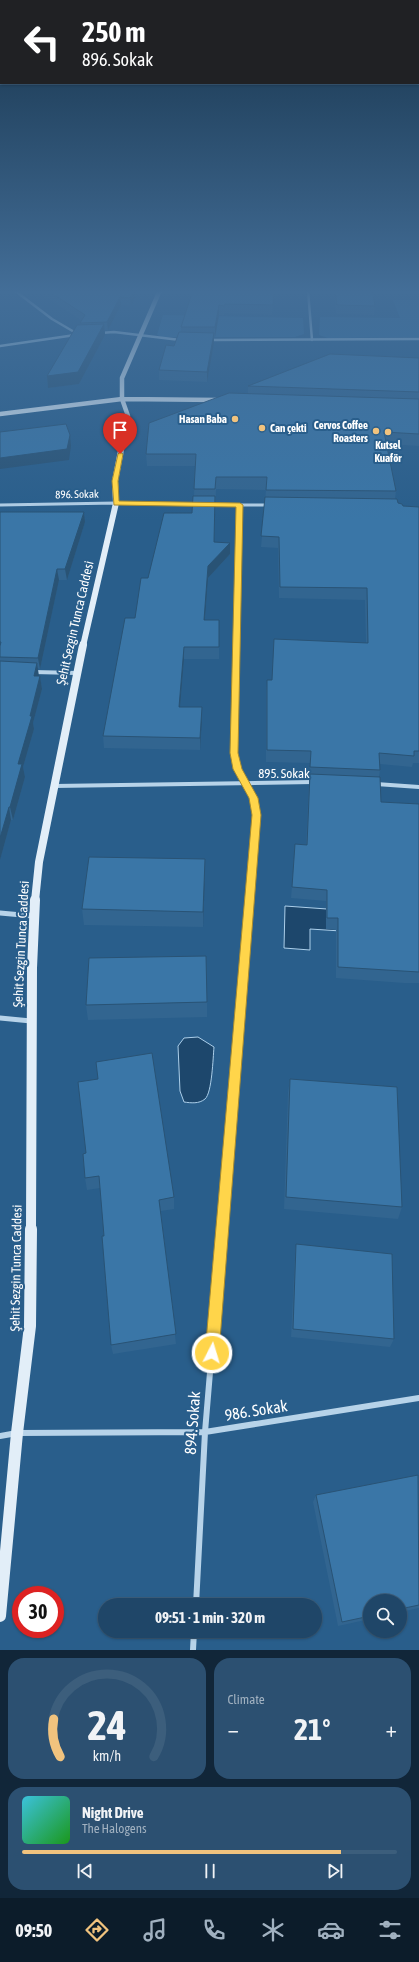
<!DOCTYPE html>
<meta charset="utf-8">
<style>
:root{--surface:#1f4668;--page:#2c5071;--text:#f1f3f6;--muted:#a1b1c0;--line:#3c5e7c;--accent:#f1c37e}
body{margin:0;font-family:"Asap Condensed",sans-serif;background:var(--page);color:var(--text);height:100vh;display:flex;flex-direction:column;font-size:15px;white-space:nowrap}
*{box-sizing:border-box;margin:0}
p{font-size:13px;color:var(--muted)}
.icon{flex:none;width:22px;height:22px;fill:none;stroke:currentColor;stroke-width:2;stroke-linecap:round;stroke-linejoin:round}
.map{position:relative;height:1650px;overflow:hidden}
.sheet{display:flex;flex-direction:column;gap:8px;padding:8px;background:#112639;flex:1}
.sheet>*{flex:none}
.top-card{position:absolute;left:0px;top:0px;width:419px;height:84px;box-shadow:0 1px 3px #0004,0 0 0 1px var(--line);background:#202124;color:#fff;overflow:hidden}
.controls{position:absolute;left:363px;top:1594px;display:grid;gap:8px}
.controls a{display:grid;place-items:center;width:44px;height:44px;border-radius:50%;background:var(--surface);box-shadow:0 1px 3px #0004,0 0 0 1px var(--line);font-size:20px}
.speed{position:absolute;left:12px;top:1586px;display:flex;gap:8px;font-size:20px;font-weight:700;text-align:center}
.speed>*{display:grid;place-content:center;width:52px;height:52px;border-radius:50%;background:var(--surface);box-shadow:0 1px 3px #0004,0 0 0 1px var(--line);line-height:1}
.speed .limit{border:6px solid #d22;background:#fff;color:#111}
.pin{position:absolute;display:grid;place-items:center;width:34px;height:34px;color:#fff;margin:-41px -17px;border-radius:50% 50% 50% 0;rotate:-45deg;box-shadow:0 0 4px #0007}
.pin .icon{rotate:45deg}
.me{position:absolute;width:44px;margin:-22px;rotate:5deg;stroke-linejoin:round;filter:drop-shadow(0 0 3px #0008)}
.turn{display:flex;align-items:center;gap:14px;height:84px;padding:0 16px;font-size:18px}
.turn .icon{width:52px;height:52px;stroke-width:2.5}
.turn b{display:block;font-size:28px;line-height:34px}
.big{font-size:30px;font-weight:700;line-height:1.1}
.sheet .tile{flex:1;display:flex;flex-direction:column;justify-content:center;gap:6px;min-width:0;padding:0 14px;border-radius:16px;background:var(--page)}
.sheet .dial{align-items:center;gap:0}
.dial svg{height:104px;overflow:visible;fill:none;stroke:var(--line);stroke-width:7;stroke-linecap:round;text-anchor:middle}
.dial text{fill:var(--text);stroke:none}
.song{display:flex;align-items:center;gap:12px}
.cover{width:48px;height:48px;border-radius:6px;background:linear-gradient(135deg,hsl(190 70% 55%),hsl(120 70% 35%))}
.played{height:4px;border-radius:2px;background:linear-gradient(90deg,var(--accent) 85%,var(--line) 85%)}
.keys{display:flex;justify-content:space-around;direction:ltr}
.heat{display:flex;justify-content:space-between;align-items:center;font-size:22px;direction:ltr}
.sheet .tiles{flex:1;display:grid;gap:8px;grid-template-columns:1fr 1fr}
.tile:last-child{grid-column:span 2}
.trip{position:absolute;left:98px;top:1598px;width:224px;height:40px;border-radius:20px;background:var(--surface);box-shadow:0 1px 3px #0004,0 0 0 1px var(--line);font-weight:700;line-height:40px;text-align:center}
.tab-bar{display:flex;height:64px;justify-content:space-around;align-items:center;background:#0c1c2a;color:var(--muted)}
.tab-bar .icon{width:28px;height:28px}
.tab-bar .active{color:var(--accent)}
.tab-bar b{font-size:18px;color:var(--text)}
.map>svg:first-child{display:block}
.green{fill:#3471a2}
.water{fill:#1d476c;stroke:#accfea}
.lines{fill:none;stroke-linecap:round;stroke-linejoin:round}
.street-far4{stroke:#b7d3e9;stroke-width:2.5}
.street-far3{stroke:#b7d3e9;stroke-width:3}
.street-far2{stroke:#b7d3e9;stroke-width:4}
.street-far1{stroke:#b7d3e9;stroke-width:5}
.street{stroke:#b7d3e9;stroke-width:6}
.secondary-far4{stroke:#e2eef8;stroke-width:4.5}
.secondary-far3{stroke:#e2eef8;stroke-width:6}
.secondary-far2{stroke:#e2eef8;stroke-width:8}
.secondary-far1{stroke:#e2eef8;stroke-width:10}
.secondary{stroke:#e2eef8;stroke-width:12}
.wall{fill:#326590}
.shaded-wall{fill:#295375}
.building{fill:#3a76a7;stroke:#295375}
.route{fill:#ffd54a;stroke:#a68a30}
.poi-dot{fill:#f1c37e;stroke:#295e8b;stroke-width:1.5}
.labels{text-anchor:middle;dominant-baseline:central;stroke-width:4;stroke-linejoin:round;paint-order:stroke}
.far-poi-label{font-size:11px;font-weight:bold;fill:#fff;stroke:#295e8b;text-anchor:end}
.far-street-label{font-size:11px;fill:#fff;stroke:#295e8b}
.street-label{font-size:13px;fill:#fff;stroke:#295e8b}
.near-street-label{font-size:16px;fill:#fff;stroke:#295e8b}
</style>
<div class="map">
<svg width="419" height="1650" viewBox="0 0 419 1650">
<rect width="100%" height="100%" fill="#295e8b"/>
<path class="green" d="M393,300H419V337L328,338L319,335L320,317L400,318Z
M163,315L303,318L304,334L295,337H162L157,335Z"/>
<path class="water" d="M285,906L341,910V931L310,929V950L284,948Z
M198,1037L214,1047C213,1058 212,1093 205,1099C199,1104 191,1103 184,1102L180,1091L178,1046L184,1038Z"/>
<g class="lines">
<path class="street-far4" d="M14,290L52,319L76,333
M308,290L312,340
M100,333L114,332L180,340
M209,340L419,339
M0,346L75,335"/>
<path class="street-far3" d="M0,505L116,503L197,504
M211,505H269
M236,646L239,505"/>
<path class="street-far2" d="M236,645L234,753L237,769L253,798L256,815L249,901
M33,672L77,673
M376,784L419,787
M54,786L313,782"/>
<path class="street-far1" d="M0,913L33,916
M0,1018L31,1021
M222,1230L249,900"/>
<path class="street" d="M0,1436L17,1433L205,1432L419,1398
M196,1605L205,1432L222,1229
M193,1650L194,1631"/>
<path class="secondary-far4" d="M0,414L122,399L220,400
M122,446L128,416L122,399V378L160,290"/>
<path class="secondary-far3" d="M83,646L116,503L115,481L122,445"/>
<path class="secondary-far2" d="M35,901L39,862L83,645"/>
<path class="secondary-far1" d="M31,1230L32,968L35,900"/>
<path class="secondary" d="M0,1616L17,1433L30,1326L31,1229"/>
</g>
<path class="wall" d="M36,290H139L131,306L121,305L108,330H105V335L79,384L48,388L47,376L81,325L80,323L82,321Z
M193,290H274L272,315L225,313L224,315H219L215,337H214V343L207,382L159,380V370L181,332V327Z
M334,290H372L375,306L374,315L336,314Z
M419,358V446L387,444L396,491L395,499L398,503L403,506L419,507V763H413L412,767L380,764V770L379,777L381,802L419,804V983H404L336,978V930L326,929V901L291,898L295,844L306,845L310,763L266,762V692L267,680H272L366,643L365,600L279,598L278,548L261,547L266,490L216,489L214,542L230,554L208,578L205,620H219V659H184L180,707H202L200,750L104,748L103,736L135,618L148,578L192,513L194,496L195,466H147L146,454L248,393V386Z
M0,512H84L85,522L67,580H59L40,669L37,668L38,676H40L42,689L33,723L34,729L23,767L25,777L13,820H11L0,860Z
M205,875L203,927L84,925L82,909Z
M207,1002V1017L88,1020L86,1005Z
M290,1079L402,1207L398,1219L284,1209L288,1092Z
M83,1154L174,1197V1209L161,1211L176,1344L113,1354L111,1345L104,1236L100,1188L87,1190L85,1178Z
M296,1244L394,1339L390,1347L291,1337L295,1253Z
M419,1476V1608L400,1612V1601H370V1619L338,1626L313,1502L316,1495Z"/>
<path class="shaded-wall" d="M134,290H139L131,306L130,298Z
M120,297L121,305L108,330L107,322Z
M219,305V315L215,337V327Z
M104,324L105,335L79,384L48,388L47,376Z
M214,333V343L207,382V372Z
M70,435L71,446L69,460L0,469V458Z
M84,512L85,522L67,580L65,569Z
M230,543V554L208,578L204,631V620L208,566Z
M57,569L59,580L40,669L38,658Z
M184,647V659L179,719V707Z
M37,663L39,676L36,688L34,676Z
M40,676L42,689L33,723L34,729L23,767L25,777L13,820L10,807L18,764Z
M202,707V719L200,750V738Z
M9,807L11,820L0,860V838Z
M205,859V875L203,927V912Z"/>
<path class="building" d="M47,290H134L130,298L120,297L107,322L80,323L85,315Z
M193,290H274L273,305L225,304L224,306L219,305L215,327H181Z
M335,290H372L375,306L337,305Z
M104,324L78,372L47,376L77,325Z
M179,332L214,333L207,372L159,370L166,345L174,346Z
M330,354L419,358V392L248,386Z
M229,393L419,399V434L384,432L396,491L266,490L267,477H216L215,489H194L196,454H146L149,423Z
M66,424L70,435L67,449L0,458V432Z
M193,496H215L214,542L230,543L208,566L204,620H219V647H184L179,707H202L200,738L103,736L125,618H135L141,578H148L164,513H192Z
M265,497L397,499L398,503L402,504L403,506L419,507V751H414V756L379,753L380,770L310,767L311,751L267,750V680H272L274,639L368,643L367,588L280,587L279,537L261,536Z
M0,512H84L65,569H57L38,658L0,657V646L1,642H0Z
M0,661L37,663L34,676H40L30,716H32L18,764H22L10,807H9L0,838Z
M310,774L380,777L381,802L419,804V972L338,967V918H327V890L292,887L295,844L307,845Z
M89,857L205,859L203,912L82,909Z
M206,956L207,1002L86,1005L89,958Z
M152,1053L174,1197L159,1200L176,1334L111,1345L102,1236H104L99,1176L85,1178L83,1154L86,1153L78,1082L98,1079L96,1062Z
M290,1079L397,1087L402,1207L286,1197Z
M296,1244L392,1254L394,1339L293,1329Z
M418,1475L419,1605L400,1609V1601H370V1616L342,1622L316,1495Z"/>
<linearGradient id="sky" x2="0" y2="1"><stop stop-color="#17344c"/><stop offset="0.56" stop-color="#436e98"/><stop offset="1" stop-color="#436e98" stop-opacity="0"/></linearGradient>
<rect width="419" height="521" fill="url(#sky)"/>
<path class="route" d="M120,452L123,454L118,481L119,501L240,503L243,505L238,753L242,769L258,798L261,815L219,1353L217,1358L212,1360L207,1358L205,1353L252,815L249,798L233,769L230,753L236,507L114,505L112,481L118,454Z"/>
<g class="poi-dot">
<circle cx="235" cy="419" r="4"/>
<circle cx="262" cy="428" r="4"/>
<circle cx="376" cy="431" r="4"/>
<circle cx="388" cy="432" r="4"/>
</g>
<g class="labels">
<g class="far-poi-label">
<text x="227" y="419">Hasan Baba</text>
<text x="368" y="425">Cervos Coffee<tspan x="368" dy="13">Roasters</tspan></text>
<text x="270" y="428" text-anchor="start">Can çekti</text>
<text x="388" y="445" text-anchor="middle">Kutsel<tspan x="388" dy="13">Kuaför</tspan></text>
</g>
<g class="far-street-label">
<text transform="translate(77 494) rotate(-1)">896. Sokak</text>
</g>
<g class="street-label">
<text transform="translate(75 623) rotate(-77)">Şehit Sezgin Tunca Caddesi</text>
<text x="284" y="773">895. Sokak</text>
<text transform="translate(21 944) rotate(-87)">Şehit Sezgin Tunca Caddesi</text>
<text transform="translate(16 1268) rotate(-89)">Şehit Sezgin Tunca Caddesi</text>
</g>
<g class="near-street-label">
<text transform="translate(256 1410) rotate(-9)">986. Sokak</text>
<text transform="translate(192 1423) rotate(-86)">894. Sokak</text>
</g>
</g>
</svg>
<div class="controls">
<a><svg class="icon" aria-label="search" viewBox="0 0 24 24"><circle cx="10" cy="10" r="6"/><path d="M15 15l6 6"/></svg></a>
</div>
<div class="speed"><div class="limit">30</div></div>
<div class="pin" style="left:120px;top:454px;background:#d93025"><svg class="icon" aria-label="arrive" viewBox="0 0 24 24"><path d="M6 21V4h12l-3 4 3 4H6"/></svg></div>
<svg class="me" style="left:212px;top:1353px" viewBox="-20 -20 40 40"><circle r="17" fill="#ffd54a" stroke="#fff" stroke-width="3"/><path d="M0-11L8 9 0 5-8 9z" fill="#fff"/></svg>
<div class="trip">09:51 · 1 min · 320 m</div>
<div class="top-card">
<div class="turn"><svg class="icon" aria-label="left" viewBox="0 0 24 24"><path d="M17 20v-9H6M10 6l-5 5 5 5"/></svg><div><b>250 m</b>896. Sokak</div></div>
</div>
</div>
<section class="sheet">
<div class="tiles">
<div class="tile dial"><svg viewBox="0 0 100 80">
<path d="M14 69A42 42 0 1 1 86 69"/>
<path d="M14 69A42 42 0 0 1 9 40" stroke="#f1c37e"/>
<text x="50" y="56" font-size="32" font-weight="700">24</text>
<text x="50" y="72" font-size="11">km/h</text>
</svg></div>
<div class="tile"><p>Climate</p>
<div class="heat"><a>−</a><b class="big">21°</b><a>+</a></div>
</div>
<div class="tile">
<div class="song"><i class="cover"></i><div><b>Night Drive</b><p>The Halogens</p></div></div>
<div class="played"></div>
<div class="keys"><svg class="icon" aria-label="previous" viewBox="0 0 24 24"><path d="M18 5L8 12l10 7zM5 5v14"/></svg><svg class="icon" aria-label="pause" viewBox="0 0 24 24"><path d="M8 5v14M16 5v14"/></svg><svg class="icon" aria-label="next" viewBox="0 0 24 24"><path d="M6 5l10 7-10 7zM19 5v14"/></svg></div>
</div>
</div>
</section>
<nav class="tab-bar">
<b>09:50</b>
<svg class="icon active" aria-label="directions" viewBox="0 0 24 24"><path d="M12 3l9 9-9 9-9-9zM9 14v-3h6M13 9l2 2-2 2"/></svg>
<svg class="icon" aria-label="music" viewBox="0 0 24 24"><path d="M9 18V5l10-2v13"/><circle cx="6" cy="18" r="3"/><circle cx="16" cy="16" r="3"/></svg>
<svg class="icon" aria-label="phone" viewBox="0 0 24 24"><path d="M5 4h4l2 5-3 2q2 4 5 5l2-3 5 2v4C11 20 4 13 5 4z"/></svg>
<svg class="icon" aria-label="climate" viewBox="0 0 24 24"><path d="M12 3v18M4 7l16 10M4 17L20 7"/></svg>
<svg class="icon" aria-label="car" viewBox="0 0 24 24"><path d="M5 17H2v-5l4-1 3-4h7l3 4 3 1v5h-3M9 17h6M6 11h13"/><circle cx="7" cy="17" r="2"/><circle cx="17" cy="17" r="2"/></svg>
<svg class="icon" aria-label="filters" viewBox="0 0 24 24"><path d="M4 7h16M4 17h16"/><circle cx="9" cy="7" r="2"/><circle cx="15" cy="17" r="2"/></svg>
</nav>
